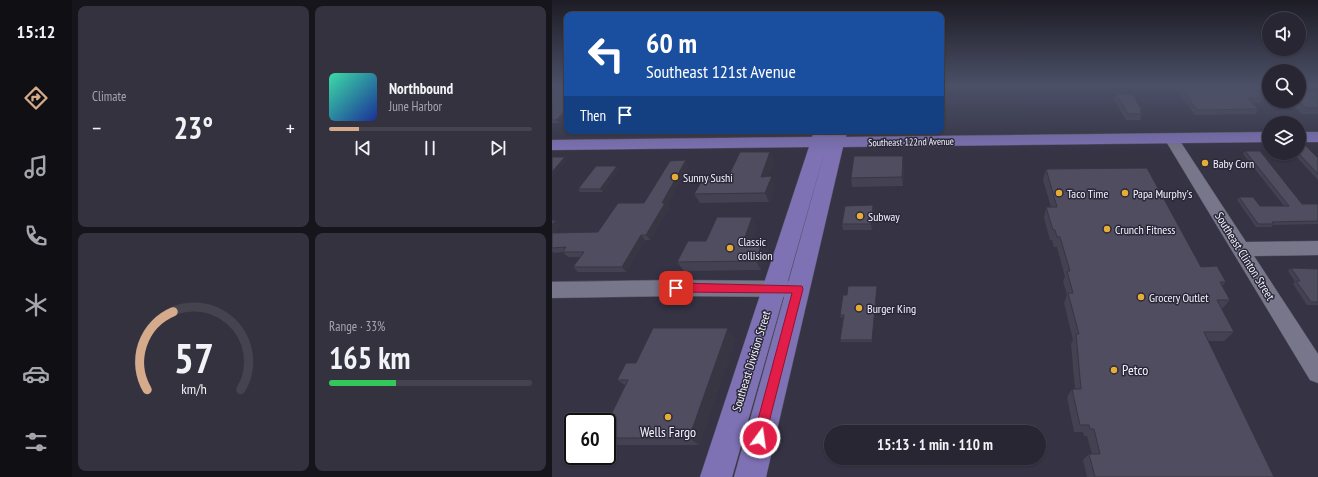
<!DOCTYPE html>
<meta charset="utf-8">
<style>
:root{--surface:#282633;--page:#34323f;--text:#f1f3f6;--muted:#a5a5ac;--line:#44434e;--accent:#d6ab8b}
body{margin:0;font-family:"PT Sans Narrow",sans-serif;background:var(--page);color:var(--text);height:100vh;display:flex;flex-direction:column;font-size:15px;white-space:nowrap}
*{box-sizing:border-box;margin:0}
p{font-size:13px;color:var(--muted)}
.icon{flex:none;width:22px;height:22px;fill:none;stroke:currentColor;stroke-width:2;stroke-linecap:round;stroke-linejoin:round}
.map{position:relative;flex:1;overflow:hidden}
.panel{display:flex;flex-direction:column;gap:6px;padding:6px;background:#16151c;width:480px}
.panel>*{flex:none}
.banner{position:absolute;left:12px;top:12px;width:380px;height:122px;border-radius:8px;box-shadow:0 1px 3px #0004,0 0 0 1px var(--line);background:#1a4fa0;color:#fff;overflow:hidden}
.controls{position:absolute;left:710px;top:12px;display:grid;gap:8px}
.controls a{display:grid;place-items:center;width:44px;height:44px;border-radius:50%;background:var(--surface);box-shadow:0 1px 3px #0004,0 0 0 1px var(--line);font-size:20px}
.speed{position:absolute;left:12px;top:413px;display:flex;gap:8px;font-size:20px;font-weight:700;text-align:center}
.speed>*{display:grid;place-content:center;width:52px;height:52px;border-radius:50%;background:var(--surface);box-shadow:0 1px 3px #0004,0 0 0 1px var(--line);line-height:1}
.speed .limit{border:2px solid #111;border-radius:6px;background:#fff;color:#111}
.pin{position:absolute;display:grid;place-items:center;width:34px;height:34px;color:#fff;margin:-17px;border-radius:8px;box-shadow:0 2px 6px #0006}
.me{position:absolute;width:44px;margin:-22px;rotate:14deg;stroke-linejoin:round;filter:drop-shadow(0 0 3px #0008)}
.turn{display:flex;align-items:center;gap:14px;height:84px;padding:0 16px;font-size:18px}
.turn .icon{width:52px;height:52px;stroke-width:2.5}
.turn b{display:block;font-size:28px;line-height:34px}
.then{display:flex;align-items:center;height:38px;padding:0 16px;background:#0003;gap:8px;font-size:15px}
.big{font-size:30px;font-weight:700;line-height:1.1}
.panel .card{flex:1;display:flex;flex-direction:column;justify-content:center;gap:6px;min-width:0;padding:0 14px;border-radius:8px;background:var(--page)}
.panel .dial{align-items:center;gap:0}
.dial svg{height:104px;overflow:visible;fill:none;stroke:var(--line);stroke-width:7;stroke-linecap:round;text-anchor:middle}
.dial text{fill:var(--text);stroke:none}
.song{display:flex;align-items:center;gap:12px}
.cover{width:48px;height:48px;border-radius:6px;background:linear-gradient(135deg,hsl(160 70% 55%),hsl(230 70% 35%))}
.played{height:4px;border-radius:2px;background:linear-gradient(90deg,var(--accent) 15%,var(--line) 15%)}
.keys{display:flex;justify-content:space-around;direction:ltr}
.heat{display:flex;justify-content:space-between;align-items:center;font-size:22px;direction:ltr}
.charge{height:6px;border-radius:3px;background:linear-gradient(90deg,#34c759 33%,var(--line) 0)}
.panel .tiles{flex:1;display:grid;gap:6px;grid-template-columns:repeat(2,1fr)}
.trip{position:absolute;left:272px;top:425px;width:222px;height:40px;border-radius:20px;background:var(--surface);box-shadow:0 1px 3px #0004,0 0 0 1px var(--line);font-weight:700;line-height:40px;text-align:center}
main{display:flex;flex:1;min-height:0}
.tab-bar{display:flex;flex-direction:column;width:72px;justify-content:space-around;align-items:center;background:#100f14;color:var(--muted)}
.tab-bar .icon{width:28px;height:28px}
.tab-bar .current{color:var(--accent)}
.tab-bar b{font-size:18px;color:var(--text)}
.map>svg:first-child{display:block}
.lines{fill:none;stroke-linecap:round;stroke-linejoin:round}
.minor-casing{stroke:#545261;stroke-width:1}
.major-casing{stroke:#545261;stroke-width:1}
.minor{fill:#78768a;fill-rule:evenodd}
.major{fill:#7e72b5;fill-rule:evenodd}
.wall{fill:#444252}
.shaded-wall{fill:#373642}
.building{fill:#4f4d5f;stroke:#373642}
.route{fill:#e11d48;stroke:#92132f}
.poi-dot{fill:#e7ac36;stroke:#2b2939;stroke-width:1.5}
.labels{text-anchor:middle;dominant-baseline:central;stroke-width:3;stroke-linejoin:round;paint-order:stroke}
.far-street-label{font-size:10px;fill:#f4f3ff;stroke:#2b2939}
.poi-label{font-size:12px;fill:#f4f3ff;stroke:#2b2939;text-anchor:start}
.street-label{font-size:12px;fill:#f4f3ff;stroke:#2b2939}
.near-poi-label{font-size:14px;fill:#f4f3ff;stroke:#2b2939;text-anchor:start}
</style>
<main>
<nav class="tab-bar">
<b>15:12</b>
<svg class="icon current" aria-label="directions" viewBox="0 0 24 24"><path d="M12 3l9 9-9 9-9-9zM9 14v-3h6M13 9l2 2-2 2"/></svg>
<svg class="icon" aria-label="music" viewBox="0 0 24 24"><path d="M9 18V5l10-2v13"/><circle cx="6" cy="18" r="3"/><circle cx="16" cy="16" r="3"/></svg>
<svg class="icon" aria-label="phone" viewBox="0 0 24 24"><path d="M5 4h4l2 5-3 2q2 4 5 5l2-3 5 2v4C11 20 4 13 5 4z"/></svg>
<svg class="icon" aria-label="climate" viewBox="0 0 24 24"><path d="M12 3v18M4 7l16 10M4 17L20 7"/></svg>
<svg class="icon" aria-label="car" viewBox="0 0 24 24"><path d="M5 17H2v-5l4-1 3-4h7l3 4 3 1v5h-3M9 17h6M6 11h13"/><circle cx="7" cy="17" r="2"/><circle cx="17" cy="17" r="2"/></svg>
<svg class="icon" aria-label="filters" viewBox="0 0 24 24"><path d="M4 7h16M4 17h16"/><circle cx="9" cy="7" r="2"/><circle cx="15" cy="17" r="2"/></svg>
</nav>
<section class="panel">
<div class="tiles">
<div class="card"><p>Climate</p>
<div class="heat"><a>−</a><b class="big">23°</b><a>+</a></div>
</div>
<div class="card">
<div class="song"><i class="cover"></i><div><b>Northbound</b><p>June Harbor</p></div></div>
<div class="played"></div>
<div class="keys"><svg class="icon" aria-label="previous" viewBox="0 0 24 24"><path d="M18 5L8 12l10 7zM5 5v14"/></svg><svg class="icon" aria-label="pause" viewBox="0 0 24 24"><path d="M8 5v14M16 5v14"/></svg><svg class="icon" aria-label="next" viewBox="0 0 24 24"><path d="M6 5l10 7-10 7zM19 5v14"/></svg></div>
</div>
<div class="card dial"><svg viewBox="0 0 100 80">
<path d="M14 69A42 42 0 1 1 86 69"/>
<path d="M14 69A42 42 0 0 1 34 9" stroke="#d6ab8b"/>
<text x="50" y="56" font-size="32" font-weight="700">57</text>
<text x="50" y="72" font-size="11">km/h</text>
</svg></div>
<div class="card"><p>Range · 33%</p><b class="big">165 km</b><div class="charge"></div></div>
</div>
</section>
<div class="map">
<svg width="766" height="477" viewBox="0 0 766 477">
<rect width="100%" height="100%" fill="#353344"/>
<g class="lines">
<defs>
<path id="minor" d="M619,134L624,135L626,138L694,242L766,241V255L702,256L766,354V383L758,380L612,138L614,135Z
M123,280L246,281L253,283L255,289L253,295L246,297L123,296L0,298V282Z"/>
<path id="major" d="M262,131H278L277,137L279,131H295L294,137L717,132V142L291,147L214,477H182L274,147L180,477H148L257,147L0,150V140L260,137Z
M747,132H766V142H747Z"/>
</defs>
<use href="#minor" class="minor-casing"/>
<use href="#major" class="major-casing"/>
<use href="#minor" class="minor"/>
<use href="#major" class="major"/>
</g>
<path class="wall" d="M395,86H526V88L395,90Z
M622,86H717V90H704L711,98L708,103H701L706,109L703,114L643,115Z
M766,91V114H750L737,101H747Z
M0,93L7,123H0Z
M564,94L590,110L589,112L590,114L588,120H574L562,100Z
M693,151L750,204H766V224L721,225L719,227H704L685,200L687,197L708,206H732L691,154Z
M218,152L222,161L216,177L223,185L217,202L148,203L142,194L176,177Z
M741,153H747L766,158V180Z
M137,165L115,205L117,208L98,240H93L74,272H26L21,267L29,257H16L11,252L2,253L0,251V220H4L9,225L3,233L46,232L92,203Z
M352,165L351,186L300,187L299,178Z
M65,166L67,169L51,192H28L26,189Z
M494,169L649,267L674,282L670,286L678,300L670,309L682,332L672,341H656L722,477H535L531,460L537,454H540L535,436H532L531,432H522L515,397L520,389H523L519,344L521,340L512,303L515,295L511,281L513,277L505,247H502L500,240H498L492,218L494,207H499L491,180Z
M321,205L322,211L320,230H291L290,224Z
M200,217L204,226L199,240L211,239L215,248L209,270L132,271L125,262L154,241Z
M739,268L766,269V305H755L741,284L743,282L736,271Z
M325,286V289L320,342H289L288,340L291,317L289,318L288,315L295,295Z
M184,338L147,445H62L55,441V423L73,385L65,380L84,363Z"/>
<path class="shaded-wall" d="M15,109V115L7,123L4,120Z
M218,152L222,161L213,186L209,177Z
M351,156L352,165L351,186L350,177Z
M13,157L16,160L0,178V172Z
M134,160L137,165L115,205L117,208L98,240L94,235L110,203Z
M65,166L67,169L51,192L48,189Z
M220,176L223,185L217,202L213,193Z
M321,205L322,211L320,230L319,224Z
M200,217L204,226L196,248L192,240Z
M4,220L9,225L0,237V225Z
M89,235L93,240L74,272L70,267Z
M211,239L215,248L209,270L204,261Z
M325,286V289L320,342V340Z
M176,328L184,338L147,445L137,438Z"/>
<path class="building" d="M7,86H15V109L4,120H0V93Z
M628,86H700L711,98H696L706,109L645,110Z
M747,91H766V108H754L747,101Z
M564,94H580L590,110H588L590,114H576Z
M747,139L766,158V174L746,153H747Z
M693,151H708L750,204H766V221L720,222L721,224H706L687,197H701L708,206H737Z
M188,152H218L209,177L220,176L213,193L142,194L152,177H176Z
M302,156H351L350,177L299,178Z
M0,157H13L0,172Z
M134,160L110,203H113L94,235H89L70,267H21L32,252H11L14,247L0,248V233L46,232L66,203H92L118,161Z
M44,166H65L48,189H26Z
M595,168L649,267L665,266L674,282H668L678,300H665L682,332H652L722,477H543L537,454H548L542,429H538L537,425H528L520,389H529L524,334H527L516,293H521L515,271H518L508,237H505L503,230H501L494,207H505L494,169Z
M321,205L319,224H290L293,206Z
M165,217H200L192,240L211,239L204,261L125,262L136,241H154Z
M0,220H4L0,225Z
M739,268L766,269V302H759L744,281H748Z
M296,286H325L320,340H288L292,315H288L291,295H295Z
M101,328H176L137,438H55V423L76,380H65L74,363H84Z"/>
<linearGradient id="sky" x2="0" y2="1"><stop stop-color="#1d1c25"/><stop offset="0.56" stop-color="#4b5067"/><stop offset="1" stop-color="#4b5067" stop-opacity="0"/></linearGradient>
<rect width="766" height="153" fill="url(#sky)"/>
<path class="route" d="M124,283L250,286L251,289L212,442L208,444L203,442L201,438L240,293L124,292L118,288Z"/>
<g class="poi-dot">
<circle cx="653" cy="163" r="4"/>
<circle cx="123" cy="177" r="4"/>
<circle cx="507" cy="193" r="4"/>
<circle cx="573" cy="193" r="4"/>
<circle cx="308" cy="216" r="4"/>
<circle cx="555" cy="229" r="4"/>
<circle cx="178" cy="248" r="4"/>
<circle cx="589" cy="297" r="4"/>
<circle cx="307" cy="308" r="4"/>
<circle cx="562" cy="370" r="4"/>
<circle cx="116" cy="417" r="4"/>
</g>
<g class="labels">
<g class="far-street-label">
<text transform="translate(359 142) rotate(-1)">Southeast 122nd Avenue</text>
</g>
<g class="poi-label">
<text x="661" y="163">Baby Corn</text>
<text x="131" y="177">Sunny Sushi</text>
<text x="515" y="193">Taco Time</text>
<text x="581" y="193">Papa Murphy's</text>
<text x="316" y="216">Subway</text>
<text x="563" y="229">Crunch Fitness</text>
<text x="186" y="241">Classic<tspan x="186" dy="14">collision</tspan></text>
<text x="597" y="297">Grocery Outlet</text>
<text x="315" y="308">Burger King</text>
</g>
<g class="street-label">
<text transform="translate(693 256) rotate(58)">Southeast Clinton Street</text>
<text transform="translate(199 361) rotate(-73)">Southeast Division Street</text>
</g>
<g class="near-poi-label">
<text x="570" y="370">Petco</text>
<text x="116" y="432" text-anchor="middle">Wells Fargo</text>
</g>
</g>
</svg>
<div class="controls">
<a><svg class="icon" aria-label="sound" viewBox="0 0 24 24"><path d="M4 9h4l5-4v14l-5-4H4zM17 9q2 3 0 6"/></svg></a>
<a><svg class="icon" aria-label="search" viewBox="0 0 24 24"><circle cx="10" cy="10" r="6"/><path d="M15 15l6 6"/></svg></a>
<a><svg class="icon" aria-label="layers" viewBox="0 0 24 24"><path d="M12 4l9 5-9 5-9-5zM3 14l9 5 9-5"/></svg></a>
</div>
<div class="speed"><div class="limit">60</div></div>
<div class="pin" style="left:124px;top:288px;background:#d93025"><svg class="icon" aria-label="arrive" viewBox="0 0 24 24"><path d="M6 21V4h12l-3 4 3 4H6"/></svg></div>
<svg class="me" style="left:208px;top:438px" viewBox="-20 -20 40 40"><circle r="17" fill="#e11d48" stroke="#fff" stroke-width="3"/><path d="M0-11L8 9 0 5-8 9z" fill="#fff"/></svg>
<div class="trip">15:13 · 1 min · 110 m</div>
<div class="banner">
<div class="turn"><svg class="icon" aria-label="left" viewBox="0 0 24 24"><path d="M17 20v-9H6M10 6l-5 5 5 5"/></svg><div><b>60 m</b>Southeast 121st Avenue</div></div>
<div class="then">Then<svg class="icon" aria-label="arrive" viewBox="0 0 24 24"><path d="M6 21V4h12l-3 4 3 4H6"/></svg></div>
</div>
</div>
</main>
